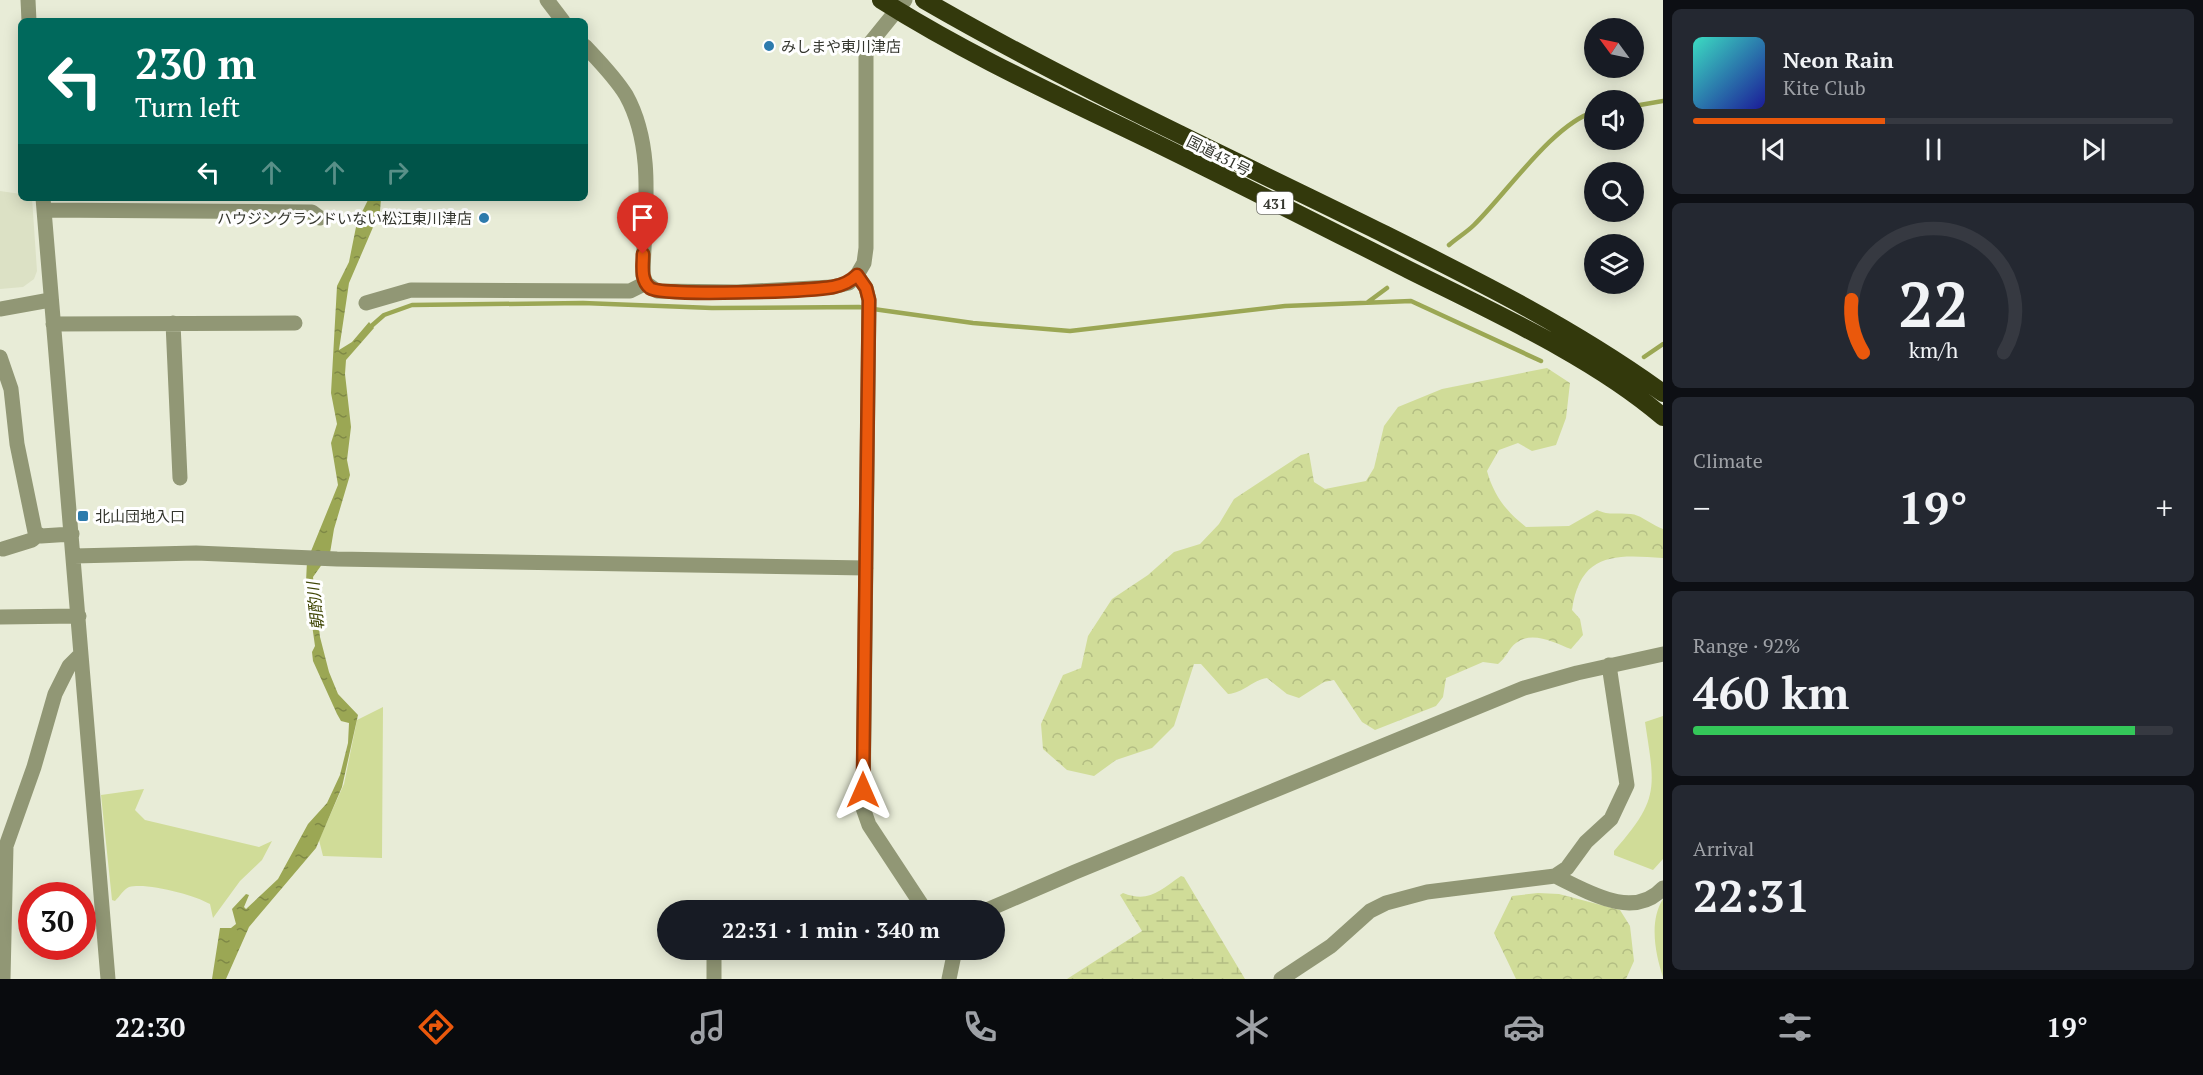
<!DOCTYPE html>
<meta charset="utf-8">
<style>
:root{--surface:#171b24;--page:#242831;--text:#f1f3f6;--muted:#9ea1a6;--line:#363941;--accent:#ea580c}
body{margin:0;font-family:"PT Serif","Noto Sans JP",serif;background:var(--page);color:var(--text);height:100vh;display:flex;flex-direction:column;font-size:22px;white-space:nowrap}
*{box-sizing:border-box;margin:0}
p{font-size:20px;color:var(--muted)}
.icon{flex:none;width:33px;height:33px;fill:none;stroke:currentColor;stroke-width:2;stroke-linecap:round;stroke-linejoin:round}
.map{position:relative;flex:1;overflow:hidden}
.sheet{display:flex;flex-direction:column;gap:9px;padding:9px;background:#0d0f14;width:540px}
.sheet>*{flex:none}
.hud{position:absolute;left:18px;top:18px;width:570px;height:183px;border-radius:9px;box-shadow:0 3px 15px #0003;background:#00695c;color:#fff;overflow:hidden}
.needle{width:39px;rotate:303deg}
.fabs{position:absolute;left:1584px;top:18px;display:grid;gap:12px}
.fabs a{display:grid;place-items:center;width:60px;height:60px;border-radius:50%;background:var(--surface);box-shadow:0 3px 15px #0003;font-size:30px}
.speed{position:absolute;left:18px;top:882px;display:flex;gap:12px;font-size:30px;font-weight:700;text-align:center}
.speed>*{display:grid;place-content:center;width:78px;height:78px;border-radius:50%;background:var(--surface);box-shadow:0 3px 15px #0003;line-height:1}
.speed .limit{border:9px solid #d22;background:#fff;color:#111}
.pin{position:absolute;display:grid;place-items:center;width:51px;height:51px;color:#fff;margin:-62px -26px;border-radius:50% 50% 50% 0;rotate:-45deg;box-shadow:0 0 6px #0007}
.pin .icon{rotate:45deg}
.me{position:absolute;width:66px;margin:-33px;rotate:0deg;stroke-linejoin:round;filter:drop-shadow(0 0 4px #0008)}
.turn{display:flex;align-items:center;gap:21px;height:126px;padding:0 18px;font-size:27px}
.turn .icon{width:78px;height:78px;stroke-width:2.5}
.turn b{display:block;font-size:42px;line-height:51px}
.lanes{display:flex;align-items:center;height:57px;padding:0 18px;background:#0003;justify-content:center;gap:30px;direction:ltr}
.lanes .off{opacity:.35}
.big{font-size:45px;font-weight:800;line-height:1.1}
.sheet .tile{flex:1;display:flex;flex-direction:column;justify-content:center;gap:9px;min-width:0;padding:0 21px;border-radius:9px;background:var(--page)}
.sheet .dial{align-items:center;gap:0}
.dial svg{height:156px;overflow:visible;fill:none;stroke:var(--line);stroke-width:7;stroke-linecap:round;text-anchor:middle}
.dial text{fill:var(--text);stroke:none}
.song{display:flex;align-items:center;gap:18px}
.cover{width:72px;height:72px;border-radius:9px;background:linear-gradient(135deg,hsl(170 70% 55%),hsl(240 70% 35%))}
.played{height:6px;border-radius:3px;background:linear-gradient(90deg,var(--accent) 40%,var(--line) 40%)}
.keys{display:flex;justify-content:space-around;direction:ltr}
.heat{display:flex;justify-content:space-between;align-items:center;font-size:33px;direction:ltr}
.charge{height:9px;border-radius:4px;background:linear-gradient(90deg,#34c759 92%,var(--line) 0)}
.trip{position:absolute;left:657px;top:900px;width:348px;height:60px;border-radius:30px;background:var(--surface);box-shadow:0 3px 15px #0003;font-weight:800;line-height:60px;text-align:center}
.menu{display:flex;height:96px;justify-content:space-around;align-items:center;background:#090b0e;color:var(--muted)}
.menu .icon{width:42px;height:42px}
.menu .active{color:var(--accent)}
.menu b{font-size:27px;color:var(--text)}
main{display:flex;flex:1;min-height:0}
.map>svg:first-child{display:block}
.built{fill:#dce1c5}
.grass{fill:#d0dc98}
.forest{fill:url(#forest-crowns)}
.wetland{fill:url(#wetland-marsh)}
.water{fill:url(#water-ripples)}
.lines{fill:none;stroke-linecap:round;stroke-linejoin:round}
.stream{stroke:#9ba754;stroke-width:4.5}
.minor{stroke:#919775;stroke-width:15}
.highway{stroke:#33390c;stroke-width:18}
.route-casing{stroke:#983908;stroke-width:15}
.route{stroke:#ea580c;stroke-width:10}
.poi-dot{fill:#2d7bad;stroke:#fff;stroke-width:2}
.labels{text-anchor:middle;dominant-baseline:central;stroke-width:6;stroke-linejoin:round;paint-order:stroke}
.shield{fill:#fff;stroke:#71726d;stroke-width:1.5}
.shield-label{font-size:14px;font-weight:bold;fill:#34362e}
.poi-label{font-size:15px;fill:#34362e;stroke:#fff;text-anchor:start}
.street-label{font-size:15px;fill:#34362e;stroke:#fff}
.water-label{font-size:16px;font-style:italic;fill:#414707;stroke:#fff}
</style>
<main>
<div class="map">
<svg width="1663" height="979" viewBox="0 0 1663 979">
<defs>
<pattern id="forest-crowns" width="20" height="18" patternUnits="userSpaceOnUse" patternTransform="scale(1.5)"><rect width="20" height="18" fill="#d0dc98"/><path d="M2 6a3 3 0 1 1 6 0M12 15a3 3 0 1 1 6 0" fill="none" stroke="#b3bd83"/></pattern>
<pattern id="wetland-marsh" width="20" height="14" patternUnits="userSpaceOnUse" patternTransform="scale(1.5)"><rect width="20" height="14" fill="#d0dc98"/><path d="M1 5h8M5 5V1M11 12h8M15 12V8" fill="none" stroke="#b3bd83"/></pattern>
<pattern id="water-ripples" width="26" height="14" patternUnits="userSpaceOnUse" patternTransform="scale(1.5)"><rect width="26" height="14" fill="#9ba754"/><path d="M2 4q2-2 4 0t4 0M15 11q2-2 4 0t4 0" fill="none" stroke="#7f8946"/></pattern>
</defs>
<rect width="100%" height="100%" fill="#e8ecd7"/>
<path class="built" d="M0,191L21,194V198H32L37,271L34,279L23,287L0,289Z"/>
<path class="grass" d="M383,707L382,858L323,856L319,840L344,784L357,720Z
M1663,716V859L1653,870L1614,855V851C1660,799 1655,788 1645,722Z
M144,789L135,810L145,820L259,847L272,841L262,860L240,881L213,918L210,904C195,895 146,882 129,887C123,890 120,896 115,901L112,900L101,795Z
M1663,899V977C1655,953 1649,921 1663,899Z"/>
<path class="forest" d="M1547,368L1570,383L1566,418L1556,445L1532,451L1518,443L1499,450L1487,471C1494,496 1506,511 1526,527L1569,526L1597,510C1610,516 1618,512 1631,514C1639,514 1654,526 1663,529V558C1614,554 1580,553 1572,610L1580,619L1583,635L1571,649C1555,643 1532,630 1516,643C1509,648 1506,658 1498,664L1483,662L1446,678L1443,697L1436,706L1375,730L1362,722L1334,680L1324,682L1299,698L1287,694L1267,678C1252,680 1244,693 1228,694L1201,664H1194L1174,726L1152,748L1116,760L1094,776L1067,770L1043,749L1041,724L1063,675L1081,668L1088,636L1112,599L1148,575L1174,552L1200,544L1219,524L1234,499L1301,455L1309,453L1314,482L1325,489L1366,481L1374,468L1384,426L1398,407L1442,389Z
M1538,893L1559,894L1620,910L1630,926L1634,961L1626,979H1516L1494,933L1512,896Z"/>
<path class="wetland" d="M1181,876L1184,877L1245,979H1067L1142,931L1120,895L1123,893C1149,903 1159,891 1181,876Z"/>
<path class="water" d="M369,198H381L380,211L349,283L339,350L352,342L369,322L374,328L346,360L345,374L351,427L347,460L350,475L334,529L330,553L313,577L320,637L329,672L338,694L358,715L342,787L316,848L249,927L226,979H212L220,928H231L236,924L232,909L246,894L249,895L244,907L246,909L278,879L308,824L327,803L340,775L348,743L349,723L341,721L337,714L313,661L312,652L315,646L306,582L307,561L338,485L331,443L337,424L331,393L337,286L349,262L357,222Z"/>
<g class="lines">
<path class="stream" d="M1634,106L1663,101
M1449,245C1457,238 1467,232 1474,225C1505,195 1554,123 1594,112
M1368,302L1387,288
M368,329L384,315L412,305L583,303L712,308L859,307L973,323L1070,331L1285,306L1411,301L1541,361
M1644,357L1663,344"/>
<path class="minor" d="M28,0L29,21
M547,0L563,21
M585,46C599,61 615,77 626,95C656,149 644,216 643,275L646,283L657,291L737,292L832,287L849,283L857,275L864,263L866,248V55L871,42L905,0
M43,198L108,979
M44,210L312,212L320,218
M857,275L866,288L869,300L863,808L869,825L925,910
M366,303L411,290L630,291L646,283
M0,309L50,300
M173,323L180,478
M53,324L295,323
M0,357L11,389L17,444L35,532L41,536L72,534
M3,549L32,540L38,535
M74,556L196,553L337,559L866,568
M0,617L79,616
M1555,876C1587,891 1633,921 1663,888
M987,910L1075,872L1524,688L1577,673L1663,654
M714,950V979
M3,979L6,846L34,767L55,694L69,666L81,654
M949,979L955,950
M1281,979L1331,946L1370,911L1386,903L1427,892L1555,876L1567,868L1586,842L1611,819L1627,785L1609,665"/>
<path class="highway" d="M881,0C963,52 1050,92 1137,134C1228,178 1318,224 1409,270C1491,311 1593,357 1663,417
M924,0C1069,84 1222,154 1372,228C1472,278 1572,327 1663,393"/>
</g>
<g class="lines">
<defs>
<path id="route" d="M643,254C643,265 640,280 650,288C663,297 811,291 833,287C843,285 850,282 857,275L866,288L869,300L863,790"/>
</defs>
<use href="#route" class="route-casing"/>
<use href="#route" class="route"/>
</g>
<g class="poi-dot">
<circle cx="769" cy="46" r="6"/>
<circle cx="484" cy="218" r="6"/>
<rect x="77" y="510" width="12" height="12" rx="3"/>
</g>
<g class="labels">
<rect class="shield" x="1257" y="192" width="36" height="22" rx="4.5"/>
<g class="shield-label">
<text x="1275" y="203">431</text>
</g>
<g class="poi-label">
<text x="781" y="46">みしまや東川津店</text>
<text x="472" y="218" text-anchor="end">ハウジングランドいない松江東川津店</text>
<text x="95" y="516">北山団地入口</text>
</g>
<g class="street-label">
<text transform="translate(1219 155) rotate(27)">国道431号</text>
</g>
<g class="water-label">
<text transform="translate(315 606) rotate(-96)">朝酌川</text>
</g>
</g>
</svg>
<div class="fabs">
<a><svg class="needle" viewBox="-14 -14 28 28"><path d="M0-13l5 13h-10z" fill="#e53935"/><path d="M0 13l5-13h-10z" fill="#9ea1a6"/></svg></a>
<a><svg class="icon" aria-label="sound" viewBox="0 0 24 24"><path d="M4 9h4l5-4v14l-5-4H4zM17 9q2 3 0 6"/></svg></a>
<a><svg class="icon" aria-label="search" viewBox="0 0 24 24"><circle cx="10" cy="10" r="6"/><path d="M15 15l6 6"/></svg></a>
<a><svg class="icon" aria-label="layers" viewBox="0 0 24 24"><path d="M12 4l9 5-9 5-9-5zM3 14l9 5 9-5"/></svg></a>
</div>
<div class="speed"><div class="limit">30</div></div>
<div class="pin" style="left:643px;top:254px;background:#d93025"><svg class="icon" aria-label="arrive" viewBox="0 0 24 24"><path d="M6 21V4h12l-3 4 3 4H6"/></svg></div>
<svg class="me" style="left:863px;top:790px" viewBox="-20 -20 40 40"><path d="M0-17L14 15 0 8-14 15z" fill="#ea580c" stroke="#fff" stroke-width="4"/></svg>
<div class="trip">22:31 · 1 min · 340 m</div>
<div class="hud">
<div class="turn"><svg class="icon" aria-label="left" viewBox="0 0 24 24"><path d="M17 20v-9H6M10 6l-5 5 5 5"/></svg><div><b>230 m</b>Turn left</div></div>
<div class="lanes"><svg class="icon" aria-label="left" viewBox="0 0 24 24"><path d="M17 20v-9H6M10 6l-5 5 5 5"/></svg><svg class="icon off" aria-label="ahead" viewBox="0 0 24 24"><path d="M12 20V5M6 11l6-6 6 6"/></svg><svg class="icon off" aria-label="ahead" viewBox="0 0 24 24"><path d="M12 20V5M6 11l6-6 6 6"/></svg><svg class="icon off" aria-label="right" viewBox="0 0 24 24"><path d="M7 20v-9h11M14 6l5 5-5 5"/></svg></div>
</div>
</div>
<section class="sheet">
<div class="tile">
<div class="song"><i class="cover"></i><div><b>Neon Rain</b><p>Kite Club</p></div></div>
<div class="played"></div>
<div class="keys"><svg class="icon" aria-label="previous" viewBox="0 0 24 24"><path d="M18 5L8 12l10 7zM5 5v14"/></svg><svg class="icon" aria-label="pause" viewBox="0 0 24 24"><path d="M8 5v14M16 5v14"/></svg><svg class="icon" aria-label="next" viewBox="0 0 24 24"><path d="M6 5l10 7-10 7zM19 5v14"/></svg></div>
</div>
<div class="tile dial"><svg viewBox="0 0 100 80">
<path d="M14 69A42 42 0 1 1 86 69"/>
<path d="M14 69A42 42 0 0 1 8 42" stroke="#ea580c"/>
<text x="50" y="56" font-size="32" font-weight="700">22</text>
<text x="50" y="72" font-size="11">km/h</text>
</svg></div>
<div class="tile"><p>Climate</p>
<div class="heat"><a>−</a><b class="big">19°</b><a>+</a></div>
</div>
<div class="tile"><p>Range · 92%</p><b class="big">460 km</b><div class="charge"></div></div>
<div class="tile"><p>Arrival</p><b class="big">22:31</b></div>
</section>
</main>
<nav class="menu">
<b>22:30</b>
<svg class="icon active" aria-label="directions" viewBox="0 0 24 24"><path d="M12 3l9 9-9 9-9-9zM9 14v-3h6M13 9l2 2-2 2"/></svg>
<svg class="icon" aria-label="music" viewBox="0 0 24 24"><path d="M9 18V5l10-2v13"/><circle cx="6" cy="18" r="3"/><circle cx="16" cy="16" r="3"/></svg>
<svg class="icon" aria-label="phone" viewBox="0 0 24 24"><path d="M5 4h4l2 5-3 2q2 4 5 5l2-3 5 2v4C11 20 4 13 5 4z"/></svg>
<svg class="icon" aria-label="climate" viewBox="0 0 24 24"><path d="M12 3v18M4 7l16 10M4 17L20 7"/></svg>
<svg class="icon" aria-label="car" viewBox="0 0 24 24"><path d="M5 17H2v-5l4-1 3-4h7l3 4 3 1v5h-3M9 17h6M6 11h13"/><circle cx="7" cy="17" r="2"/><circle cx="17" cy="17" r="2"/></svg>
<svg class="icon" aria-label="filters" viewBox="0 0 24 24"><path d="M4 7h16M4 17h16"/><circle cx="9" cy="7" r="2"/><circle cx="15" cy="17" r="2"/></svg>
<b>19°</b>
</nav>
